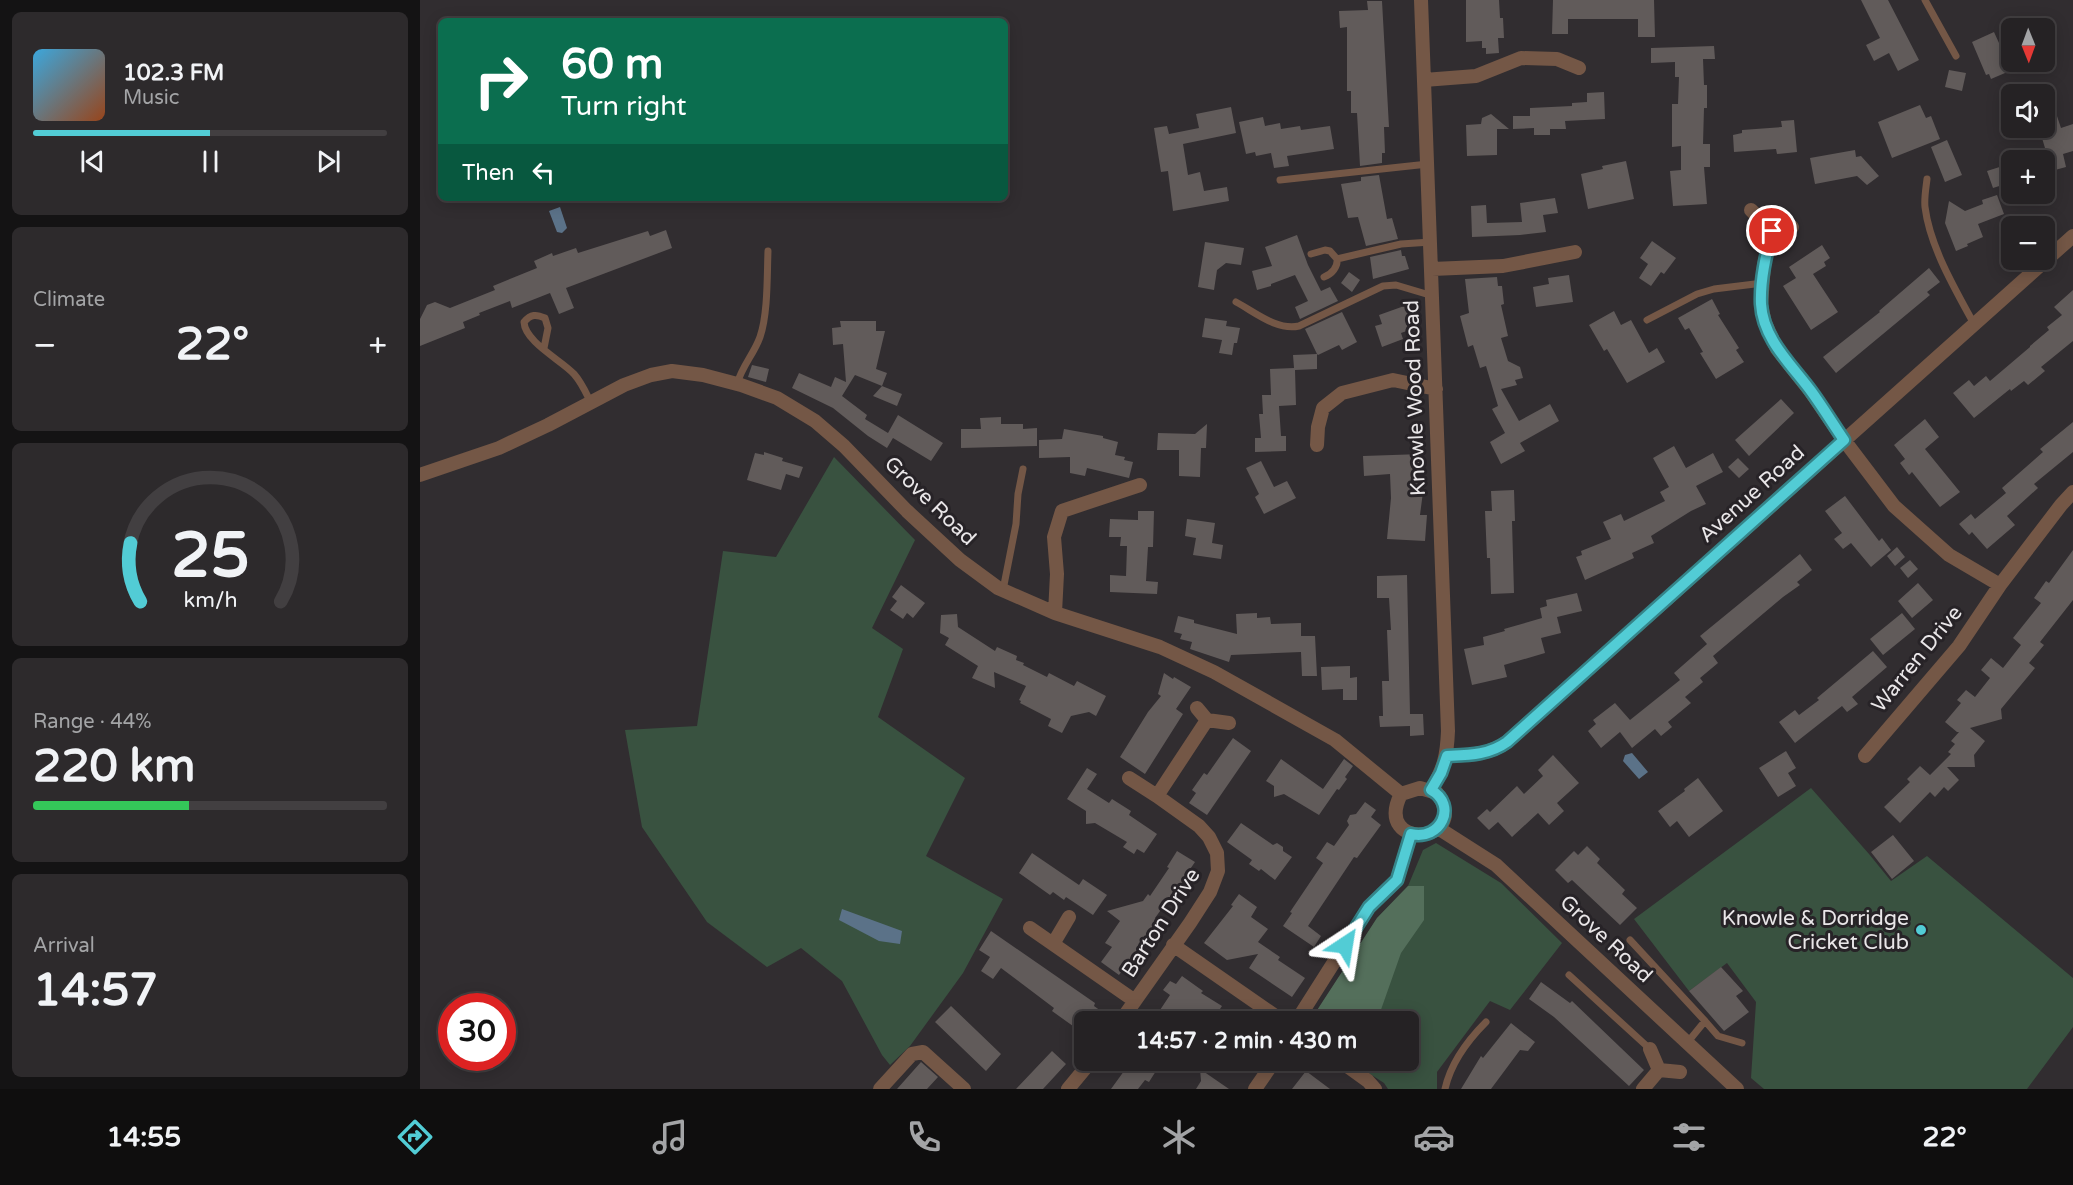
<!DOCTYPE html>
<meta charset="utf-8">
<style>
:root{--surface:#252224;--page:#2d2a2c;--text:#f1f3f6;--muted:#a3a4a6;--line:#423f41;--accent:#52ccd5}
body{margin:0;font-family:"Varela Round",sans-serif;background:var(--page);color:var(--text);height:100vh;display:flex;flex-direction:column;font-size:22px;white-space:nowrap}
*{box-sizing:border-box;margin:0}
p{font-size:20px;color:var(--muted)}
.icon{flex:none;width:33px;height:33px;fill:none;stroke:currentColor;stroke-width:2;stroke-linecap:round;stroke-linejoin:round}
.map{position:relative;flex:1;overflow:hidden}
.panel{display:flex;flex-direction:column;gap:12px;padding:12px;background:#141314;width:420px}
.panel>*{flex:none}
.hud{position:absolute;left:18px;top:18px;width:570px;height:183px;border-radius:9px;box-shadow:0 3px 15px #0003,0 0 0 2px var(--line);background:#0b6e4f;color:#fff;overflow:hidden}
.needle{width:39px;rotate:179deg}
.fabs{position:absolute;left:1581px;top:18px;display:grid;gap:12px}
.fabs a{display:grid;place-items:center;width:54px;height:54px;border-radius:9px;background:var(--surface);box-shadow:0 3px 15px #0003,0 0 0 2px var(--line);font-size:30px}
.speed{position:absolute;left:18px;top:993px;display:flex;gap:12px;font-size:30px;font-weight:700;text-align:center}
.speed>*{display:grid;place-content:center;width:78px;height:78px;border-radius:50%;background:var(--surface);box-shadow:0 3px 15px #0003,0 0 0 2px var(--line);line-height:1}
.speed .limit{border:9px solid #d22;background:#fff;color:#111}
.pin{position:absolute;display:grid;place-items:center;width:51px;height:51px;color:#fff;margin:-26px;border:3px solid #fff;border-radius:50%;box-shadow:0 2px 6px #0007}
.me{position:absolute;width:66px;margin:-33px;rotate:33deg;stroke-linejoin:round;filter:drop-shadow(0 0 4px #0008)}
.turn{display:flex;align-items:center;gap:21px;height:126px;padding:0 24px;font-size:27px}
.turn .icon{width:78px;height:78px;stroke-width:2.5}
.turn b{display:block;font-size:42px;line-height:51px}
.then{display:flex;align-items:center;height:57px;padding:0 24px;background:#0003;gap:12px;font-size:22px}
.big{font-size:45px;font-weight:700;line-height:1.1}
.panel .widget{flex:1;display:flex;flex-direction:column;justify-content:center;gap:9px;min-width:0;padding:0 21px;border-radius:9px;background:var(--page)}
.panel .dial{align-items:center;gap:0}
.dial svg{height:156px;overflow:visible;fill:none;stroke:var(--line);stroke-width:7;stroke-linecap:round;text-anchor:middle}
.dial text{fill:var(--text);stroke:none}
.song{display:flex;align-items:center;gap:18px}
.cover{width:72px;height:72px;border-radius:9px;background:linear-gradient(135deg,hsl(200 70% 55%),hsl(20 70% 35%))}
.played{height:6px;border-radius:3px;background:linear-gradient(90deg,var(--accent) 50%,var(--line) 50%)}
.keys{display:flex;justify-content:space-around;direction:ltr}
.heat{display:flex;justify-content:space-between;align-items:center;font-size:33px;direction:ltr}
.charge{height:9px;border-radius:4px;background:linear-gradient(90deg,#34c759 44%,var(--line) 0)}
.trip{position:absolute;left:654px;top:1011px;width:345px;height:60px;border-radius:9px;background:var(--surface);box-shadow:0 3px 15px #0003,0 0 0 2px var(--line);font-weight:700;line-height:60px;text-align:center}
.menu{display:flex;height:96px;justify-content:space-around;align-items:center;background:#0f0e0e;color:var(--muted)}
.menu .icon{width:42px;height:42px}
.menu .current{color:var(--accent)}
.menu b{font-size:27px;color:var(--text)}
main{display:flex;flex:1;min-height:0}
.map>svg:first-child{display:block}
.green{fill:#395240}
.forest{fill:#546f5b}
.water{fill:#5b7288}
.building{fill:#615b5a}
.lines{fill:none;stroke-linecap:round;stroke-linejoin:round}
.lane{stroke:#745746;stroke-width:7}
.street{stroke:#745746;stroke-width:14}
.route-casing{stroke:#35858a;stroke-width:15}
.route{stroke:#52ccd5;stroke-width:10}
.poi-dot{fill:#52ccd5;stroke:#272327;stroke-width:2}
.labels{text-anchor:middle;dominant-baseline:central;stroke-width:6;stroke-linejoin:round;paint-order:stroke}
.street-label{font-size:21px;fill:#e9e6e8;stroke:#272327}
.poi-label{font-size:21px;fill:#e9e6e8;stroke:#272327;text-anchor:end}
</style>
<main>
<section class="panel">
<div class="widget">
<div class="song"><i class="cover"></i><div><b>102.3 FM</b><p>Music</p></div></div>
<div class="played"></div>
<div class="keys"><svg class="icon" aria-label="previous" viewBox="0 0 24 24"><path d="M18 5L8 12l10 7zM5 5v14"/></svg><svg class="icon" aria-label="pause" viewBox="0 0 24 24"><path d="M8 5v14M16 5v14"/></svg><svg class="icon" aria-label="next" viewBox="0 0 24 24"><path d="M6 5l10 7-10 7zM19 5v14"/></svg></div>
</div>
<div class="widget"><p>Climate</p>
<div class="heat"><a>−</a><b class="big">22°</b><a>+</a></div>
</div>
<div class="widget dial"><svg viewBox="0 0 100 80">
<path d="M14 69A42 42 0 1 1 86 69"/>
<path d="M14 69A42 42 0 0 1 9 39" stroke="#52ccd5"/>
<text x="50" y="56" font-size="32" font-weight="700">25</text>
<text x="50" y="72" font-size="11">km/h</text>
</svg></div>
<div class="widget"><p>Range · 44%</p><b class="big">220 km</b><div class="charge"></div></div>
<div class="widget"><p>Arrival</p><b class="big">14:57</b></div>
</section>
<div class="map">
<svg width="1653" height="1089" viewBox="0 0 1653 1089">
<rect width="100%" height="100%" fill="#312d30"/>
<path class="green" d="M414,457L495,540L452,628L483,649L458,717L545,778L506,856L583,899L543,973L490,1046L470,1065L462,1055L422,981L381,948L347,967L287,922L222,827L205,730L277,726L303,551L356,557Z
M1391,788L1449,854L1471,881L1507,856L1653,978V1027L1607,1089H1344L1331,1078L1336,1002L1307,963L1269,991L1214,919Z
M1016,843L1081,883L1142,943L1090,1010L1070,1001L1017,1072V1089H968L964,1083L930,1061L988,1060V1022H890L957,918L988,886L1003,850Z"/>
<path class="forest" d="M988,886H1004V920L981,953L957,1021H890L957,918Z"/>
<path class="water" d="M140,207L147,228L142,233L137,232L129,211Z
M1212,753L1228,772L1219,779L1203,761L1205,755Z
M422,909L482,931L480,944L459,941L419,920Z"/>
<path class="building" d="M1046,0H1079L1080,18H1083L1084,38H1078L1079,53L1066,54V48H1062V41L1046,42Z
M1133,0H1234L1235,37H1218V19H1148V34H1132Z
M1441,0H1468L1499,60L1478,71L1469,53L1454,61L1446,45L1460,38Z
M947,1H962L969,127H964L965,153H962V163L940,166L937,113H931V91H927V27L920,28L919,11L948,10Z
M1574,32L1579,43L1587,40L1592,50V70L1571,79L1569,74L1566,75L1552,42Z
M1294,46L1295,59H1283L1284,85H1287V108H1284L1283,144H1290V167H1284L1287,204L1253,206L1250,171L1261,170V146L1252,147V104H1258L1259,77H1255V62L1231,63V48Z
M1529,70L1546,73L1542,91L1525,87Z
M1184,92L1185,119L1145,121L1146,129H1130V135H1114V128L1093,129V116H1110V108L1152,106V103L1167,102V93Z
M1500,105L1506,118L1511,116L1520,139L1472,158L1458,122Z
M811,107L816,133L763,144L768,175L780,172L784,191L807,187L809,201L753,211L748,171L741,172L734,128L747,126L749,134L779,128L776,114Z
M1635,110L1641,128L1653,124V151L1643,154L1646,167L1624,173V160H1619L1616,150L1625,148L1619,128H1624V114Z
M1071,114L1089,129H1077V155L1047,156L1046,125L1061,124L1062,118Z
M843,117L845,126L860,123L861,129L880,126L881,130L910,126L914,149L867,156L869,166L854,168L851,153L836,156L835,152L826,154L819,122Z
M1374,120L1377,152L1357,154L1356,149L1314,152L1313,135L1322,133V130L1362,127L1361,121Z
M1527,140L1542,175L1525,182L1511,147Z
M1435,150L1436,157L1441,156L1459,176L1447,185L1437,176L1395,184L1390,158Z
M1206,161L1214,199L1168,209L1161,174L1183,169L1182,166Z
M1589,164L1592,170V182L1573,188L1567,171Z
M959,175L967,219L972,218L978,239L946,246L938,217L928,218L921,184L941,181V177Z
M1577,195L1584,214L1558,224L1563,237L1547,244L1548,246L1536,251L1525,223L1529,201L1545,211L1563,204L1562,200Z
M1135,198L1138,213L1123,215L1126,232L1100,235L1052,237L1051,206L1066,205L1067,223L1102,222L1100,203Z
M246,230L252,248L146,288L154,308L139,314L130,293L92,308L90,301L59,313L60,315L43,322L45,328L0,346V319L7,305L15,302L30,308L75,290L73,286L117,268L114,261L132,253L133,256L156,248L158,253L228,231L230,236Z
M877,235L888,265L901,291L910,287L918,301L880,319L875,307L888,301L875,275L851,284V286L837,290L832,271L852,266L845,247Z
M1232,241L1256,258L1244,274L1241,272L1231,286L1219,278L1228,264L1220,258Z
M785,242L824,248L821,265L806,263L797,270L794,290L778,287Z
M1402,245L1410,258L1404,262L1406,266L1393,274L1418,312L1391,330L1363,286L1376,278L1369,267Z
M981,250L982,256H985L989,269L953,279L950,257Z
M1509,268L1520,282L1507,292L1510,295L1416,373L1403,357L1460,312L1459,311Z
M929,272L940,280L932,292L921,283Z
M1149,275L1153,302L1116,307L1113,287L1129,284L1128,278Z
M1077,277L1078,286H1082L1084,304L1081,305L1088,336L1081,338L1088,361L1100,367L1103,378L1095,380L1097,385L1081,389L1099,421L1130,404L1139,421L1100,443L1105,451L1081,464L1070,442L1085,433L1072,409L1078,406L1066,366L1060,368L1053,345L1048,347L1040,316L1049,313L1045,279Z
M1653,290V341L1621,367L1625,371L1608,385L1604,381L1591,391L1590,389L1554,418L1533,393L1549,380L1554,386L1566,376L1570,381L1610,347V346L1629,330L1627,327L1642,315L1634,307Z
M1292,299L1300,314L1298,315L1319,348L1316,350L1324,362L1296,379L1280,353L1283,352L1269,328L1265,330L1258,318Z
M987,305L995,328L981,333L983,339L962,347L955,326L962,324L959,315Z
M1194,311L1201,325L1211,320L1229,353L1237,348L1245,362L1207,383L1187,349L1184,351L1169,325Z
M922,312L937,342L922,350L919,345L898,355L897,354V369L875,370L876,405L859,406L861,436H866V451L835,452V438H841L839,414H843L842,395H851L850,369L874,368L873,355L897,354L885,329Z
M785,318L807,321L806,326L820,328L817,343H814L812,355L799,353L802,340L782,337Z
M420,321H456V331H465L456,369L467,373L462,386L435,375L422,396L447,415L445,419L468,433L478,415L523,443L511,461L473,438L467,448L448,436L413,408L372,388L379,373L411,387L415,377L426,382L423,344L413,345L412,328L421,327Z
M332,365L349,369L346,382L328,377Z
M462,386L482,394L477,406L453,396Z
M1361,399L1374,413L1329,456L1315,440Z
M581,417V424H603V429L617,428V446L541,448V429H561L560,418Z
M1505,419L1519,437L1505,449L1540,492L1520,507L1492,472L1489,475L1480,463L1485,459L1474,445Z
M1653,422V452L1614,484L1618,488L1587,516L1595,525L1567,549L1552,532L1549,535L1539,524L1551,514L1555,519L1586,493L1582,488L1623,452L1620,449Z
M787,424L786,448H781L780,477L759,476V450H737L738,433L775,434Z
M644,429L683,436V438L698,442L695,455L705,457L704,460L713,462L709,478L667,468L665,476L650,473V457L619,458V440L642,439Z
M1254,446L1266,468L1293,453L1303,472L1276,486L1286,504L1271,511L1231,536L1234,543L1212,553L1214,558L1165,580L1156,557L1162,555L1161,551L1191,539L1183,522L1201,514L1204,521L1245,501L1240,492L1249,487L1233,458Z
M344,452L363,458L362,461L383,467L379,478L366,474L361,490L327,480L335,453L344,455Z
M1002,454L1003,492L1000,515H1007L1005,541L967,539L971,498L970,474L944,476L943,456Z
M1318,458L1329,469L1319,478L1308,467Z
M841,461L854,487L867,481L876,498L844,514L835,497L839,494L826,468Z
M1094,490L1095,521H1092L1094,593L1071,594L1070,558H1067L1065,511H1072L1071,491Z
M1425,496L1459,541L1462,538L1471,550L1451,567L1431,543L1423,549L1414,539L1422,533L1405,511Z
M718,511H734L733,547H728L726,581L738,582L737,594L690,592V575L706,576L707,546H700L701,537H689L690,519L718,520Z
M767,519L795,523L792,543L803,545L801,559L773,555L776,538L765,536Z
M1477,547L1485,557L1475,566L1467,556Z
M1653,550V600L1620,642L1624,645L1609,663L1615,668L1581,709L1582,719L1550,728L1565,741L1554,755L1555,767H1527L1539,780L1528,791L1524,787L1515,797L1510,792L1480,823L1464,807L1490,782L1487,779L1500,766L1510,775L1531,754L1528,752L1535,744L1531,741L1539,732H1537L1525,722L1541,703L1537,700L1546,690L1555,697L1570,678L1561,670L1571,658L1583,668L1601,645L1593,638L1621,603L1614,598L1626,581L1629,583Z
M1380,554L1392,570L1377,582L1380,585L1363,597L1293,656L1298,663L1280,678L1283,682L1265,697L1271,703L1248,722L1252,727L1241,736L1235,729L1212,748L1200,732L1181,748L1168,731L1176,724L1173,720L1195,703L1210,720L1260,680L1254,673L1287,644L1280,636Z
M1490,560L1498,569L1488,578L1480,568Z
M987,575L990,714H1003L1004,735L990,736V726L960,727L959,716H963L962,681H969L967,630H971L969,598H957V576Z
M1498,583L1513,600L1492,618L1478,601Z
M481,585L505,603L493,618L487,613L483,619L470,610L477,601L472,597Z
M1157,593L1162,611L1137,617L1141,633L1121,638L1125,653L1084,665L1087,677L1052,685L1044,649L1064,645L1063,637L1085,631L1084,629L1122,618L1120,608L1127,606L1126,600Z
M837,613V618L850,617L851,624L881,623V636H895L897,676H882L881,652L811,655L809,662L770,649L772,642L760,639L762,634L754,632L758,616L774,620V623L817,634L816,614Z
M1482,613L1495,629L1463,655L1450,639Z
M537,614L538,627L575,651L577,647L597,656L596,660L604,663L603,665L627,677L629,673L654,686L657,681L686,696L676,716L669,712L651,716L642,733L628,726L631,719L600,703L601,701L599,700L606,686L574,672L575,688L552,678L558,666L525,645L529,638L520,633L521,615Z
M1453,651L1467,667L1432,697L1438,704L1427,712L1422,706L1375,743L1359,722L1375,710L1379,715L1399,700L1397,698Z
M930,666V678L937,677V700H923V689L902,690L901,667Z
M744,673L753,679L754,677L771,687L756,709L763,714L725,774L700,757L728,712L741,696L738,694Z
M813,738L831,751L787,815L769,803L776,793L772,790L784,773L787,775Z
M1366,751L1376,768L1368,773L1376,786L1358,797L1339,768Z
M1133,755L1159,783L1137,803L1144,811L1129,825L1118,813L1092,837L1078,822L1069,830L1057,818L1067,809L1070,812L1097,786L1104,794L1123,776L1118,770Z
M861,759L903,789L924,759L933,766L925,777L927,779L919,790L917,789L899,815L864,794L854,797V786L846,781Z
M667,768L677,774L667,789L689,803L692,799L711,811L709,815L737,834L724,853L717,849L714,854L703,847L707,842L675,823L666,824V811L647,799Z
M1278,778L1303,811L1269,837L1257,821L1250,827L1238,811L1265,791L1264,789Z
M945,802L956,810L951,817L961,825L937,858L934,857L888,926L901,936L894,947L863,926L872,913L870,912L903,863L896,858L907,842L914,846L929,825L927,821L930,815L936,814Z
M821,823L853,845L857,843L863,847V851L872,857L855,880L841,869L839,871L829,864L832,860L807,842Z
M1473,835L1494,861L1472,879L1451,852Z
M1167,846L1180,859L1177,863L1205,890L1202,894L1217,908L1200,925L1152,880L1148,883L1135,870L1154,851L1158,855Z
M757,851L775,862L762,881L767,885L760,896L754,892L735,918L739,921L699,975L681,962L692,947L685,943L700,921L687,911L723,901L728,894L730,896L749,868L747,867Z
M612,853L659,885L663,879L687,895L673,915L646,897L644,900L633,892L630,895L599,873Z
M819,894L837,907L831,917L848,929L838,942L860,957L858,960L885,978L872,997L829,968L838,954L807,960L784,943L813,906L811,905Z
M571,931L675,1003L674,1006L692,1019L691,1022H664V1034L632,1011L634,1008L581,968L573,979L561,971L570,957L559,950Z
M1301,967L1323,991L1316,996L1329,1012L1304,1031L1269,991Z
M762,976L783,991L781,993L802,1006L798,1012L812,1022H744L736,1016L750,995L743,990L750,981L756,984Z
M1121,982L1150,1003L1152,1001L1224,1070L1209,1086L1134,1017L1109,999Z
M531,1006L581,1054L566,1071L515,1022Z
M1091,1023L1115,1042L1108,1051L1100,1050L1071,1089H1041L1061,1056L1063,1058Z
M632,1051L646,1064L623,1089H596Z
M712,1060H743L729,1082L725,1080L718,1089H691Z
M501,1062L518,1077L507,1089H477Z
M780,1069L809,1089H776L781,1081Z
M886,1071L910,1089H872Z"/>
<g class="lines">
<path class="lane" d="M1505,0L1536,56
M1507,179C1506,188 1504,198 1505,207C1510,247 1535,289 1554,324
M860,180L1008,164
M891,254L905,250L910,251L917,259L981,244L1011,242
M904,277C912,274 918,267 917,259
M816,302C835,312 857,331 879,326L963,286L976,285L1013,296
M1227,320L1277,294L1294,289L1343,283
M124,348L128,328L125,318C116,314 111,314 104,322C105,342 141,360 154,374C162,383 166,393 171,403
M317,384C322,366 334,354 340,337C348,314 347,276 348,251
M583,590L596,524L598,494L603,469
M1210,940L1285,1021L1267,1043
M1149,975L1230,1049
M1285,1021L1298,1036L1322,1043
M1025,1089C1031,1062 1047,1041 1066,1022"/>
<path class="street" d="M1001,0L1028,731C1027,756 1024,768 1011,790
M1004,80L1056,76L1101,58L1137,59L1159,68
M1331,210L1352,231L1344,265L1341,305L1345,323L1357,349L1391,392L1424,440L1474,506L1529,555L1580,585L1641,505L1653,492
M1352,231L1372,227
M1012,269L1083,266L1155,252
M897,445L898,427L903,408L922,393L973,380L1016,389
M0,475L79,448L128,425L204,385L231,375L252,371L283,375L321,385L357,398L395,421L424,446L487,511L540,560L578,588L635,613L740,647L794,672L915,740L981,794
M635,613L637,574L634,537L642,511L720,485
M777,708L787,720
M1027,756C1049,755 1069,755 1087,742L1653,236
M1445,756L1539,646L1580,585
M709,778L737,796
M1000,788L1017,793C1053,844 952,852 981,794Z
M1018,828L1076,865L1317,1089
M610,928L715,1001
M633,944L649,917
M753,945L864,1022
M700,1022L770,923L790,892L798,871L797,853L789,837L779,826L737,796L787,720L809,723
M876,1022L949,907L977,880L991,834
M1230,1049L1239,1070L1260,1072
M919,1060L948,1081L955,1089
M460,1089L492,1054L503,1052L544,1089
M648,1089L672,1060
M835,1089L855,1060
M1223,1089L1239,1070"/>
</g>
<g class="lines">
<defs>
<path id="route" d="M925,945L949,907L977,880L991,834C1021,841 1038,805 1011,790L1021,773L1027,756C1049,755 1069,755 1087,742L1424,440C1413,424 1402,406 1391,391C1371,364 1343,339 1341,304C1340,280 1346,255 1352,231"/>
</defs>
<use href="#route" class="route-casing"/>
<use href="#route" class="route"/>
</g>
<circle class="poi-dot" cx="1501" cy="930" r="6"/>
<g class="labels">
<g class="street-label">
<text transform="translate(995 398) rotate(-92)">Knowle Wood Road</text>
<text transform="translate(1332 494) rotate(-42)">Avenue Road</text>
<text transform="translate(510 501) rotate(44)">Grove Road</text>
<text transform="translate(1497 659) rotate(-51)">Warren Drive</text>
<text transform="translate(741 923) rotate(-57)">Barton Drive</text>
<text transform="translate(1186 939) rotate(43)">Grove Road</text>
</g>
<g class="poi-label">
<text x="1489" y="918">Knowle &amp; Dorridge<tspan x="1489" dy="24">Cricket Club</tspan></text>
</g>
</g>
</svg>
<div class="fabs">
<a><svg class="needle" viewBox="-14 -14 28 28"><path d="M0-13l5 13h-10z" fill="#e53935"/><path d="M0 13l5-13h-10z" fill="#a3a4a6"/></svg></a>
<a><svg class="icon" aria-label="sound" viewBox="0 0 24 24"><path d="M4 9h4l5-4v14l-5-4H4zM17 9q2 3 0 6"/></svg></a>
<a>+</a>
<a>−</a>
</div>
<div class="speed"><div class="limit">30</div></div>
<div class="pin" style="left:1352px;top:231px;background:#d93025"><svg class="icon" aria-label="arrive" viewBox="0 0 24 24"><path d="M6 21V4h12l-3 4 3 4H6"/></svg></div>
<svg class="me" style="left:925px;top:945px" viewBox="-20 -20 40 40"><path d="M0-17L14 15 0 8-14 15z" fill="#52ccd5" stroke="#fff" stroke-width="4"/></svg>
<div class="trip">14:57 · 2 min · 430 m</div>
<div class="hud">
<div class="turn"><svg class="icon" aria-label="right" viewBox="0 0 24 24"><path d="M7 20v-9h11M14 6l5 5-5 5"/></svg><div><b>60 m</b>Turn right</div></div>
<div class="then">Then<svg class="icon" aria-label="left" viewBox="0 0 24 24"><path d="M17 20v-9H6M10 6l-5 5 5 5"/></svg></div>
</div>
</div>
</main>
<nav class="menu">
<b>14:55</b>
<svg class="icon current" aria-label="directions" viewBox="0 0 24 24"><path d="M12 3l9 9-9 9-9-9zM9 14v-3h6M13 9l2 2-2 2"/></svg>
<svg class="icon" aria-label="music" viewBox="0 0 24 24"><path d="M9 18V5l10-2v13"/><circle cx="6" cy="18" r="3"/><circle cx="16" cy="16" r="3"/></svg>
<svg class="icon" aria-label="phone" viewBox="0 0 24 24"><path d="M5 4h4l2 5-3 2q2 4 5 5l2-3 5 2v4C11 20 4 13 5 4z"/></svg>
<svg class="icon" aria-label="climate" viewBox="0 0 24 24"><path d="M12 3v18M4 7l16 10M4 17L20 7"/></svg>
<svg class="icon" aria-label="car" viewBox="0 0 24 24"><path d="M5 17H2v-5l4-1 3-4h7l3 4 3 1v5h-3M9 17h6M6 11h13"/><circle cx="7" cy="17" r="2"/><circle cx="17" cy="17" r="2"/></svg>
<svg class="icon" aria-label="filters" viewBox="0 0 24 24"><path d="M4 7h16M4 17h16"/><circle cx="9" cy="7" r="2"/><circle cx="15" cy="17" r="2"/></svg>
<b>22°</b>
</nav>
